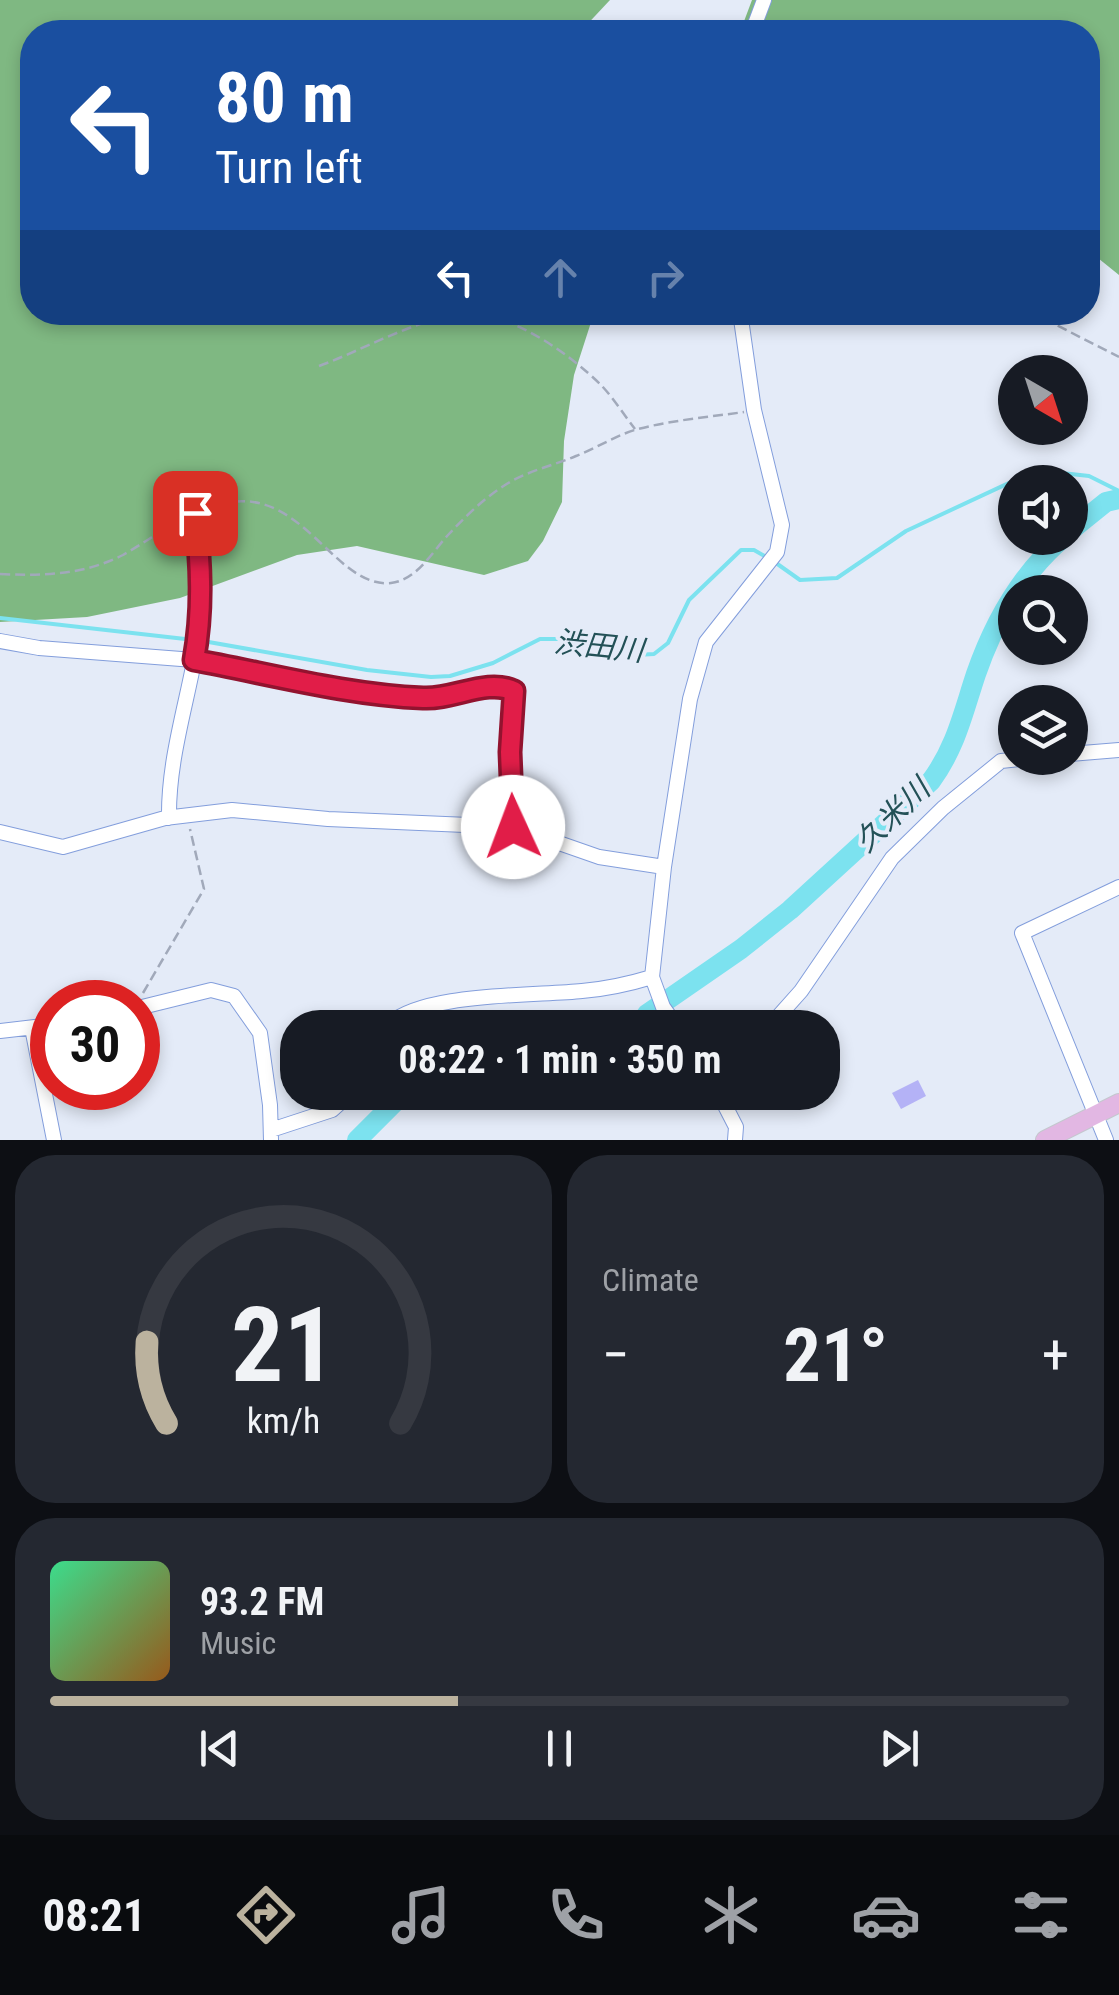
<!DOCTYPE html>
<meta charset="utf-8">
<style>
:root{--surface:#171b24;--page:#242831;--text:#f1f3f6;--muted:#9ea1a6;--line:#363941;--accent:#bbb29e}
body{margin:0;font-family:"Roboto Condensed","Noto Sans JP",sans-serif;background:var(--page);color:var(--text);height:100vh;display:flex;flex-direction:column;font-size:38px;white-space:nowrap}
*{box-sizing:border-box;margin:0}
p{font-size:32px;color:var(--muted)}
.icon{flex:none;width:55px;height:55px;fill:none;stroke:currentColor;stroke-width:2;stroke-linecap:round;stroke-linejoin:round}
.map{position:relative;height:1140px;overflow:hidden}
.panel{display:flex;flex-direction:column;gap:15px;padding:15px;background:#0d0f14;flex:1}
.panel>*{flex:none}
.banner{position:absolute;left:20px;top:20px;width:1080px;height:305px;border-radius:40px;box-shadow:0 5px 15px #0003;background:#1a4fa0;color:#fff;overflow:hidden}
.needle{width:65px;rotate:141deg}
.controls{position:absolute;left:998px;top:355px;display:grid;gap:20px}
.controls a{display:grid;place-items:center;width:90px;height:90px;border-radius:50%;background:var(--surface);box-shadow:0 5px 15px #0003;font-size:50px}
.speed{position:absolute;left:30px;top:980px;display:flex;gap:20px;font-size:50px;font-weight:700;text-align:center}
.speed>*{display:grid;place-content:center;width:130px;height:130px;border-radius:50%;background:var(--surface);box-shadow:0 5px 15px #0003;line-height:1}
.speed .limit{border:15px solid #d22;background:#fff;color:#111}
.pin{position:absolute;display:grid;place-items:center;width:85px;height:85px;color:#fff;margin:-42px;border-radius:20px;box-shadow:0 5px 15px #0006}
.me{position:absolute;width:110px;margin:-55px;rotate:358deg;stroke-linejoin:round;filter:drop-shadow(0 0 8px #0008)}
.turn{display:flex;align-items:center;gap:35px;height:210px;padding:0 30px;font-size:45px}
.turn .icon{width:130px;height:130px;stroke-width:2.5}
.turn b{display:block;font-size:70px;line-height:85px}
.lanes{display:flex;align-items:center;height:95px;padding:0 30px;background:#0003;justify-content:center;gap:50px;direction:ltr}
.lanes .off{opacity:.35}
.big{font-size:75px;font-weight:700;line-height:1.1}
.panel .widget{flex:1;display:flex;flex-direction:column;justify-content:center;gap:15px;min-width:0;padding:0 35px;border-radius:40px;background:var(--page)}
.panel .dial{align-items:center;gap:0}
.dial svg{height:260px;overflow:visible;fill:none;stroke:var(--line);stroke-width:7;stroke-linecap:round;text-anchor:middle}
.dial text{fill:var(--text);stroke:none}
.song{display:flex;align-items:center;gap:30px}
.cover{width:120px;height:120px;border-radius:15px;background:linear-gradient(135deg,hsl(150 70% 55%),hsl(30 70% 35%))}
.played{height:10px;border-radius:5px;background:linear-gradient(90deg,var(--accent) 40%,var(--line) 40%)}
.keys{display:flex;justify-content:space-around;direction:ltr}
.heat{display:flex;justify-content:space-between;align-items:center;font-size:55px;direction:ltr}
.panel .tiles{flex:1;display:grid;gap:15px;grid-template-columns:1fr 1fr}
.widget:last-child{grid-column:span 2}
.trip{position:absolute;left:280px;top:1010px;width:560px;height:100px;border-radius:40px;background:var(--surface);box-shadow:0 5px 15px #0003;font-weight:700;line-height:100px;text-align:center}
.tabs{display:flex;height:160px;justify-content:space-around;align-items:center;background:#090b0e;color:var(--muted)}
.tabs .icon{width:70px;height:70px}
.tabs .selected{color:var(--accent)}
.tabs b{font-size:45px;color:var(--text)}
.map>svg:first-child{display:block}
.forest{fill:#7fb882}
.lines{fill:none;stroke-linecap:round;stroke-linejoin:round}
.stream{stroke:#7ce2ef;stroke-width:4}
.river{stroke:#7ce2ef;stroke-width:20}
.building{fill:#b4b2f6}
.minor-casing{stroke:#839edc;stroke-width:16}
.major-casing{stroke:#c4c7ce;stroke-width:20}
.path{stroke:#a1a9ba;stroke-width:2.5;stroke-dasharray:10 5;stroke-linecap:butt}
.minor{stroke:#fff;stroke-width:14}
.major{stroke:#e2b7e3;stroke-width:18}
.route-casing{stroke:#92132f;stroke-width:25}
.route{stroke:#e11d48;stroke-width:18}
.labels{text-anchor:middle;dominant-baseline:central;stroke-width:8;stroke-linejoin:round;paint-order:stroke}
.water-label{font-size:30px;font-style:italic;fill:#235157;stroke:#e4ebf8}
</style>
<div class="map">
<svg width="1119" height="1140" viewBox="0 0 1119 1140">
<rect width="100%" height="100%" fill="#e4ebf8"/>
<path class="forest" d="M0,0H610L580,32H32V312L594,313L574,375L564,441L562,502L543,541L528,561L484,575L357,546L297,555L180,598L87,617L0,622Z
M752,0H1119V275L1088,250V32H740Z"/>
<g class="lines">
<path class="stream" d="M776,563L800,580L837,578L906,531L1026,475L1053,472L1089,476L1119,491
M0,618L194,640
M203,641L367,670L431,677L450,676L493,663L540,639H585L636,655L654,654L668,643L689,600L741,550H754L768,558"/>
<path class="river" d="M1070,531L1106,502L1119,499
M637,1028L647,1014L741,949L790,910L931,781C956,747 963,713 976,674C994,622 1021,574 1063,538
M357,1140L405,1092"/>
</g>
<path class="building" d="M918,1080L926,1096L901,1109L892,1093Z"/>
<g class="lines">
<defs>
<path id="minor" d="M752,32L764,0
M0,641L39,648L194,660L395,697L433,699L501,685L514,691L510,752L513,827
M1070,754L1119,750
M169,818C168,754 191,692 200,628C205,590 199,551 195,513
M0,832L63,847L165,818L232,810L328,819L513,827L599,857L664,867
M138,1008L211,990L234,996L260,1033L270,1105L271,1140
M32,1028L54,1140
M386,1028C414,992 536,996 582,991C606,989 629,984 652,977
M678,1028L663,1007L652,977L664,867L690,699L706,642L777,552L782,525L754,410L740,312
M768,1028L801,991L892,858L943,808L1001,761L1031,758
M0,1031L52,1025
M718,1092L736,1127L735,1140
M271,1130L332,1110L352,1092
M1106,1140L1022,933L1119,887"/>
<path id="major" d="M1045,1140L1119,1103"/>
</defs>
<use href="#minor" class="minor-casing"/>
<use href="#major" class="major-casing"/>
<path class="path" d="M1031,312L1119,357
M319,366C363,350 408,323 455,315C504,306 569,353 602,386C614,399 624,415 635,429
M206,509C299,470 330,589 391,583C417,580 432,552 448,535C465,517 484,498 505,485C527,471 552,466 576,456C597,448 616,435 638,429C673,420 709,417 744,412
M0,574C44,576 83,575 123,555C144,543 163,529 185,518
M143,993L204,889L190,829"/>
<use href="#minor" class="minor"/>
<use href="#major" class="major"/>
</g>
<g class="lines">
<defs>
<path id="route" d="M195,513C201,564 203,610 194,660C270,674 347,695 423,698C453,700 487,678 514,691L510,752L513,827"/>
</defs>
<use href="#route" class="route-casing"/>
<use href="#route" class="route"/>
</g>
<g class="labels">
<g class="water-label">
<text transform="translate(599 646) rotate(6)">渋田川</text>
<text transform="translate(892 815) rotate(-44)">久米川</text>
</g>
</g>
</svg>
<div class="controls">
<a><svg class="needle" viewBox="-14 -14 28 28"><path d="M0-13l5 13h-10z" fill="#e53935"/><path d="M0 13l5-13h-10z" fill="#9ea1a6"/></svg></a>
<a><svg class="icon" aria-label="sound" viewBox="0 0 24 24"><path d="M4 9h4l5-4v14l-5-4H4zM17 9q2 3 0 6"/></svg></a>
<a><svg class="icon" aria-label="search" viewBox="0 0 24 24"><circle cx="10" cy="10" r="6"/><path d="M15 15l6 6"/></svg></a>
<a><svg class="icon" aria-label="layers" viewBox="0 0 24 24"><path d="M12 4l9 5-9 5-9-5zM3 14l9 5 9-5"/></svg></a>
</div>
<div class="speed"><div class="limit">30</div></div>
<div class="pin" style="left:195px;top:513px;background:#d93025"><svg class="icon" aria-label="arrive" viewBox="0 0 24 24"><path d="M6 21V4h12l-3 4 3 4H6"/></svg></div>
<svg class="me" style="left:513px;top:827px" viewBox="-20 -20 40 40"><circle r="19" fill="#fff"/><path d="M0-13L10 11 0 6-10 11z" fill="#e11d48"/></svg>
<div class="trip">08:22 · 1 min · 350 m</div>
<div class="banner">
<div class="turn"><svg class="icon" aria-label="left" viewBox="0 0 24 24"><path d="M17 20v-9H6M10 6l-5 5 5 5"/></svg><div><b>80 m</b>Turn left</div></div>
<div class="lanes"><svg class="icon" aria-label="left" viewBox="0 0 24 24"><path d="M17 20v-9H6M10 6l-5 5 5 5"/></svg><svg class="icon off" aria-label="ahead" viewBox="0 0 24 24"><path d="M12 20V5M6 11l6-6 6 6"/></svg><svg class="icon off" aria-label="right" viewBox="0 0 24 24"><path d="M7 20v-9h11M14 6l5 5-5 5"/></svg></div>
</div>
</div>
<section class="panel">
<div class="tiles">
<div class="widget dial"><svg viewBox="0 0 100 80">
<path d="M14 69A42 42 0 1 1 86 69"/>
<path d="M14 69A42 42 0 0 1 8 44" stroke="#bbb29e"/>
<text x="50" y="56" font-size="32" font-weight="700">21</text>
<text x="50" y="72" font-size="11">km/h</text>
</svg></div>
<div class="widget"><p>Climate</p>
<div class="heat"><a>−</a><b class="big">21°</b><a>+</a></div>
</div>
<div class="widget">
<div class="song"><i class="cover"></i><div><b>93.2 FM</b><p>Music</p></div></div>
<div class="played"></div>
<div class="keys"><svg class="icon" aria-label="previous" viewBox="0 0 24 24"><path d="M18 5L8 12l10 7zM5 5v14"/></svg><svg class="icon" aria-label="pause" viewBox="0 0 24 24"><path d="M8 5v14M16 5v14"/></svg><svg class="icon" aria-label="next" viewBox="0 0 24 24"><path d="M6 5l10 7-10 7zM19 5v14"/></svg></div>
</div>
</div>
</section>
<nav class="tabs">
<b>08:21</b>
<svg class="icon selected" aria-label="directions" viewBox="0 0 24 24"><path d="M12 3l9 9-9 9-9-9zM9 14v-3h6M13 9l2 2-2 2"/></svg>
<svg class="icon" aria-label="music" viewBox="0 0 24 24"><path d="M9 18V5l10-2v13"/><circle cx="6" cy="18" r="3"/><circle cx="16" cy="16" r="3"/></svg>
<svg class="icon" aria-label="phone" viewBox="0 0 24 24"><path d="M5 4h4l2 5-3 2q2 4 5 5l2-3 5 2v4C11 20 4 13 5 4z"/></svg>
<svg class="icon" aria-label="climate" viewBox="0 0 24 24"><path d="M12 3v18M4 7l16 10M4 17L20 7"/></svg>
<svg class="icon" aria-label="car" viewBox="0 0 24 24"><path d="M5 17H2v-5l4-1 3-4h7l3 4 3 1v5h-3M9 17h6M6 11h13"/><circle cx="7" cy="17" r="2"/><circle cx="17" cy="17" r="2"/></svg>
<svg class="icon" aria-label="filters" viewBox="0 0 24 24"><path d="M4 7h16M4 17h16"/><circle cx="9" cy="7" r="2"/><circle cx="15" cy="17" r="2"/></svg>
</nav>
